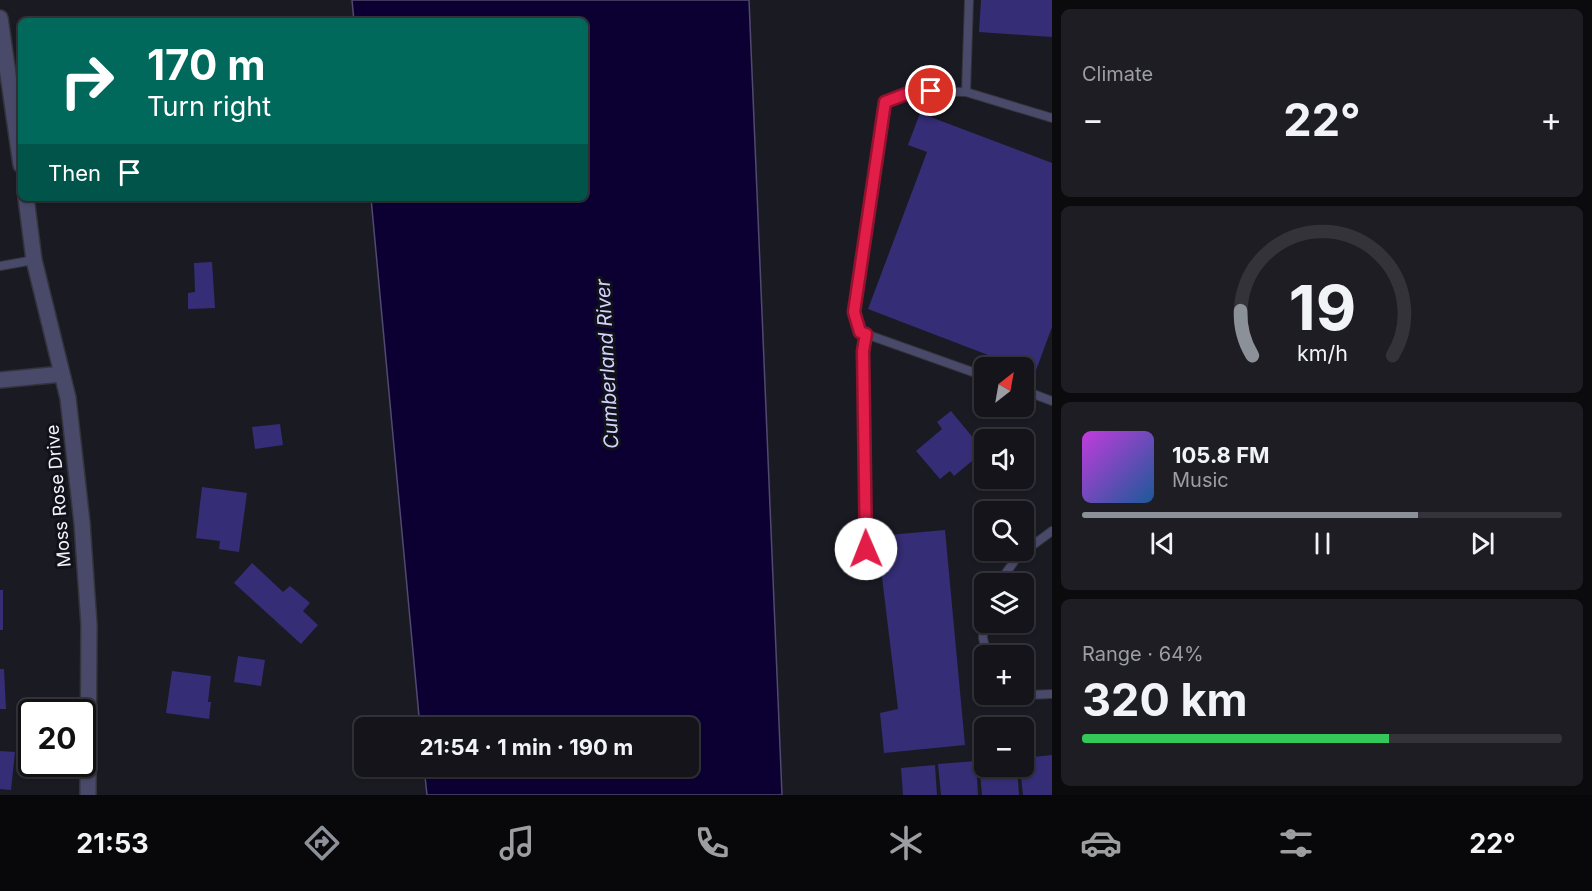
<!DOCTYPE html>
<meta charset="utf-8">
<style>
:root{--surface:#14141a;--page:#1d1d23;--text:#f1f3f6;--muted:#9d9ea2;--line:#333339;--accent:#8c9099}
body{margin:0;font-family:Inter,sans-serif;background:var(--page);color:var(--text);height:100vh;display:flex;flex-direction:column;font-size:22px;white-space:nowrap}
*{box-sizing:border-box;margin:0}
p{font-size:20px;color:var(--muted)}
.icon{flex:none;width:33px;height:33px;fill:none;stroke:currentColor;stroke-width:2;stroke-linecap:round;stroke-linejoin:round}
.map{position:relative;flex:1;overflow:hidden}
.side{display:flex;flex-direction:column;gap:9px;padding:9px;background:#0b0b0e;width:540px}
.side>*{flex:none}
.top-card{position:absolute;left:18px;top:18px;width:570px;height:183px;border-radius:9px;box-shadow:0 2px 4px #0004,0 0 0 2px var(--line);background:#00695c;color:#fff;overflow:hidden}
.needle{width:39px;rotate:31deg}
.tools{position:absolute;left:974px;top:357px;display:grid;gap:12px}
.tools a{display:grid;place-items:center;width:60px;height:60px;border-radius:9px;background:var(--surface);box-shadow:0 2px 4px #0004,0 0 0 2px var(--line);font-size:30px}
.speed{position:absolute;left:18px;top:699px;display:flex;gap:12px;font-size:30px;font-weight:700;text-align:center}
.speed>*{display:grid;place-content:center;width:78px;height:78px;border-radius:50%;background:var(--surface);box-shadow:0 2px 4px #0004,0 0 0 2px var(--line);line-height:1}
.speed .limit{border:3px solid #111;border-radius:9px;background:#fff;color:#111}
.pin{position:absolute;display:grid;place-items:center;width:51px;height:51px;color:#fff;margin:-26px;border:3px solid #fff;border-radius:50%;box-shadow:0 2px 6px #0007}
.me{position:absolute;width:66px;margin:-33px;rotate:359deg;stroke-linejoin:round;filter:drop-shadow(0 0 4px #0008)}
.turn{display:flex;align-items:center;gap:21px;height:126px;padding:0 30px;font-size:27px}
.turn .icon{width:78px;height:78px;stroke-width:2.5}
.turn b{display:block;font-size:42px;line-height:51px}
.then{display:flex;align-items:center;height:57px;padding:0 30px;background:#0003;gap:12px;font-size:22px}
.big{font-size:45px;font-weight:700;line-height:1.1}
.side .tile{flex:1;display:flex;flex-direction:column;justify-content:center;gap:9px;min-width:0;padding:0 21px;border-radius:9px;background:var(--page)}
.side .dial{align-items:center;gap:0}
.dial svg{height:156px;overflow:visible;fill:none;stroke:var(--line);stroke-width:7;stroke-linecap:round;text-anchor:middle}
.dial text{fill:var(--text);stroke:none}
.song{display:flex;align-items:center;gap:18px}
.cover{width:72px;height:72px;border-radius:9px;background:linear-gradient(135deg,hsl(290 70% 55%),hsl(210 70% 35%))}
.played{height:6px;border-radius:3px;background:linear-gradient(90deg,var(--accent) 70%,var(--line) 70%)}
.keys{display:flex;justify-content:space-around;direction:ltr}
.heat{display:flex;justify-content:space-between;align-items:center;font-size:33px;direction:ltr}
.charge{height:9px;border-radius:4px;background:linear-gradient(90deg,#34c759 64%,var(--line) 0)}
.trip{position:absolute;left:354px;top:717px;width:345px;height:60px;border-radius:9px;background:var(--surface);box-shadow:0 2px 4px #0004,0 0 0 2px var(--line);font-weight:700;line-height:60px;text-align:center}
.tab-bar{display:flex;height:96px;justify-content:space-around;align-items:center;background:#08080a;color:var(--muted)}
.tab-bar .icon{width:42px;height:42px}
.tab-bar .current{color:var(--accent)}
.tab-bar b{font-size:27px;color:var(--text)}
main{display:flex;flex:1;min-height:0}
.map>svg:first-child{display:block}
.water{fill:#0c0033;stroke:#51496f;stroke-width:1.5}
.building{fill:#352d76}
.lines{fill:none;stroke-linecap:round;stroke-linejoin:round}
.service-casing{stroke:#34343d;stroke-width:10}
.minor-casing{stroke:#34343d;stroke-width:18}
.service{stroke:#49496a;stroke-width:8}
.minor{stroke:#49496a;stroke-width:15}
.route-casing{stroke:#92132f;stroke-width:15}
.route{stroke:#e11d48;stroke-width:10}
.labels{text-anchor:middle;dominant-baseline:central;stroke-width:6;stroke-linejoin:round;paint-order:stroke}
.street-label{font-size:18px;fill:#f3f3fa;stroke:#11111a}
.water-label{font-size:20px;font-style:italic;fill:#d1d3fe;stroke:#11111a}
</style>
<main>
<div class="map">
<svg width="1052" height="795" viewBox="0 0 1052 795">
<rect width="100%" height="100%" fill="#1a1a23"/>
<path class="water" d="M352,0H749L782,795H427L424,767L688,766V728L420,727L371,198H585V21H354Z"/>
<path class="building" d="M981,0H1052V37L979,32Z
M920,113L1052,163V327L1035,373L868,309L927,152L908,145Z
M212,262L215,308L188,309V293L195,292L194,263Z
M951,411L984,451L954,476L950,471L940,479L916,451L942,429L937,422Z
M280,424L283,445L255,449L252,427Z
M202,487L247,493L239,552L219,549L220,541L196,538Z
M945,530L965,745L884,753L880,713L898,709L877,536Z
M252,563L283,592L290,586L310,603L303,611L318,625L301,644L234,583Z
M0,590H3V630H0Z
M238,656L265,660L261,686L234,682Z
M0,669H4L6,709H0Z
M172,671L211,676L208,702H211L209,719L166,713Z
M0,751L15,752L11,790L0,789Z
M1052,755V795H1023L1020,766H1023V758Z
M984,760V766H1017L1019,795H982L979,761Z
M976,761L978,795H941L938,764Z
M935,765L937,795H903L901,768Z"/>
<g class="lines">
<defs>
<path id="service" d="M969,0L966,92L914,91L885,102L854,312L860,332L984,376
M966,92L1052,118
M0,266L34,260
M865,334L863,351L866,549
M1023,390L1052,401
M998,584L1018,556L1052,531
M984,612L983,638L987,656
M1023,692L1027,695L1052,694"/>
<path id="minor" d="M0,18L21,165
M26,198L34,260L68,398L82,523L89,625L88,795
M0,380L62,374"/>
</defs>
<use href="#service" class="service-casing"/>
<use href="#minor" class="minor-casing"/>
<use href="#service" class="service"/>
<use href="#minor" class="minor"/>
</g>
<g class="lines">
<defs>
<path id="route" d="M866,549L863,351L866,334L860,332L854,312L885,102L914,91H931"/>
</defs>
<use href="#route" class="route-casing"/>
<use href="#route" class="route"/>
</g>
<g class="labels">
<g class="street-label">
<text transform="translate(58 496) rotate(-95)">Moss Rose Drive</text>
</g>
<g class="water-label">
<text transform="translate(607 364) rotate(-93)">Cumberland River</text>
</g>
</g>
</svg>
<div class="tools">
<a><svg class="needle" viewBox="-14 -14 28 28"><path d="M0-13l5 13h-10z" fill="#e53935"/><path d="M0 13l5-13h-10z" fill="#9d9ea2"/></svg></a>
<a><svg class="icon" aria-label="sound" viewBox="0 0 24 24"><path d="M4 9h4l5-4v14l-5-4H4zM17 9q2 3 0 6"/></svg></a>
<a><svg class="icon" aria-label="search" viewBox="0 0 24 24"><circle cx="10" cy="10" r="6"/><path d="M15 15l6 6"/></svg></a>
<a><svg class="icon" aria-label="layers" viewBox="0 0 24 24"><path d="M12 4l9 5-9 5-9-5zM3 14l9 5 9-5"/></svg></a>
<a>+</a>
<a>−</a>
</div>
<div class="speed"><div class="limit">20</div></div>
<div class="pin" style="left:931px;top:91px;background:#d93025"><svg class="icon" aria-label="arrive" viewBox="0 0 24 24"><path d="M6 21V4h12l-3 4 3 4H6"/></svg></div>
<svg class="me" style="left:866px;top:549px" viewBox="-20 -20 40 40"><circle r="19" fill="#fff"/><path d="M0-13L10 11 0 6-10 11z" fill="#e11d48"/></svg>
<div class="trip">21:54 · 1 min · 190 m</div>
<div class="top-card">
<div class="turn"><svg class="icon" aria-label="right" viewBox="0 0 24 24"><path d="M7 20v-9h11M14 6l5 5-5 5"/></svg><div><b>170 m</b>Turn right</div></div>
<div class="then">Then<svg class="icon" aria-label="arrive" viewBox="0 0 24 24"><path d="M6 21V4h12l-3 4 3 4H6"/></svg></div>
</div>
</div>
<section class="side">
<div class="tile"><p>Climate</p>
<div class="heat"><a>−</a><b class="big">22°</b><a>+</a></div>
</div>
<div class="tile dial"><svg viewBox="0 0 100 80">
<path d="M14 69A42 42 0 1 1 86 69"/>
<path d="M14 69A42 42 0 0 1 8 46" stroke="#8c9099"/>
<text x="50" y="56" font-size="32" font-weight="700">19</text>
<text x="50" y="72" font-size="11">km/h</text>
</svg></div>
<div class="tile">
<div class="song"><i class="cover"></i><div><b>105.8 FM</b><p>Music</p></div></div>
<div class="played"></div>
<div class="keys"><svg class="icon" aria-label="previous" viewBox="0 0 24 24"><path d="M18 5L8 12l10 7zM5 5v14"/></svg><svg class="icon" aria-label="pause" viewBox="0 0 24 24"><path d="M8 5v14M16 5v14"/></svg><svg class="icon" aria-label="next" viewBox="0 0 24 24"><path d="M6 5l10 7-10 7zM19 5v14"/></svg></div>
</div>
<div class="tile"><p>Range · 64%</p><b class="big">320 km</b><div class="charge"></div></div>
</section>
</main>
<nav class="tab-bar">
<b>21:53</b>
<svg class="icon current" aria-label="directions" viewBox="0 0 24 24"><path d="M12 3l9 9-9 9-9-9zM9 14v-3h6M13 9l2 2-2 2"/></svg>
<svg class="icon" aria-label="music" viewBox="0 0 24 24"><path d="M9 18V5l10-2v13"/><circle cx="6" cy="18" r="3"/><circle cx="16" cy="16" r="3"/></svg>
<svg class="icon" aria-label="phone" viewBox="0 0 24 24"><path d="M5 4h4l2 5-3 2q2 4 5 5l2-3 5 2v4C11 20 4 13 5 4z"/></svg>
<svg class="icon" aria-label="climate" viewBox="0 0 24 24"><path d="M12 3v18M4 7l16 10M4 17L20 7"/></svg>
<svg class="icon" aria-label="car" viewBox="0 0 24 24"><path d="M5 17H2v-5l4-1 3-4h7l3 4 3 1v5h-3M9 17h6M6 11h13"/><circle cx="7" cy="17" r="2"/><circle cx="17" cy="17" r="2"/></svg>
<svg class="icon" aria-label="filters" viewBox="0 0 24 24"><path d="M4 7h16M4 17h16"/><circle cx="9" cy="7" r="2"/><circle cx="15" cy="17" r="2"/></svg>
<b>22°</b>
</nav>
